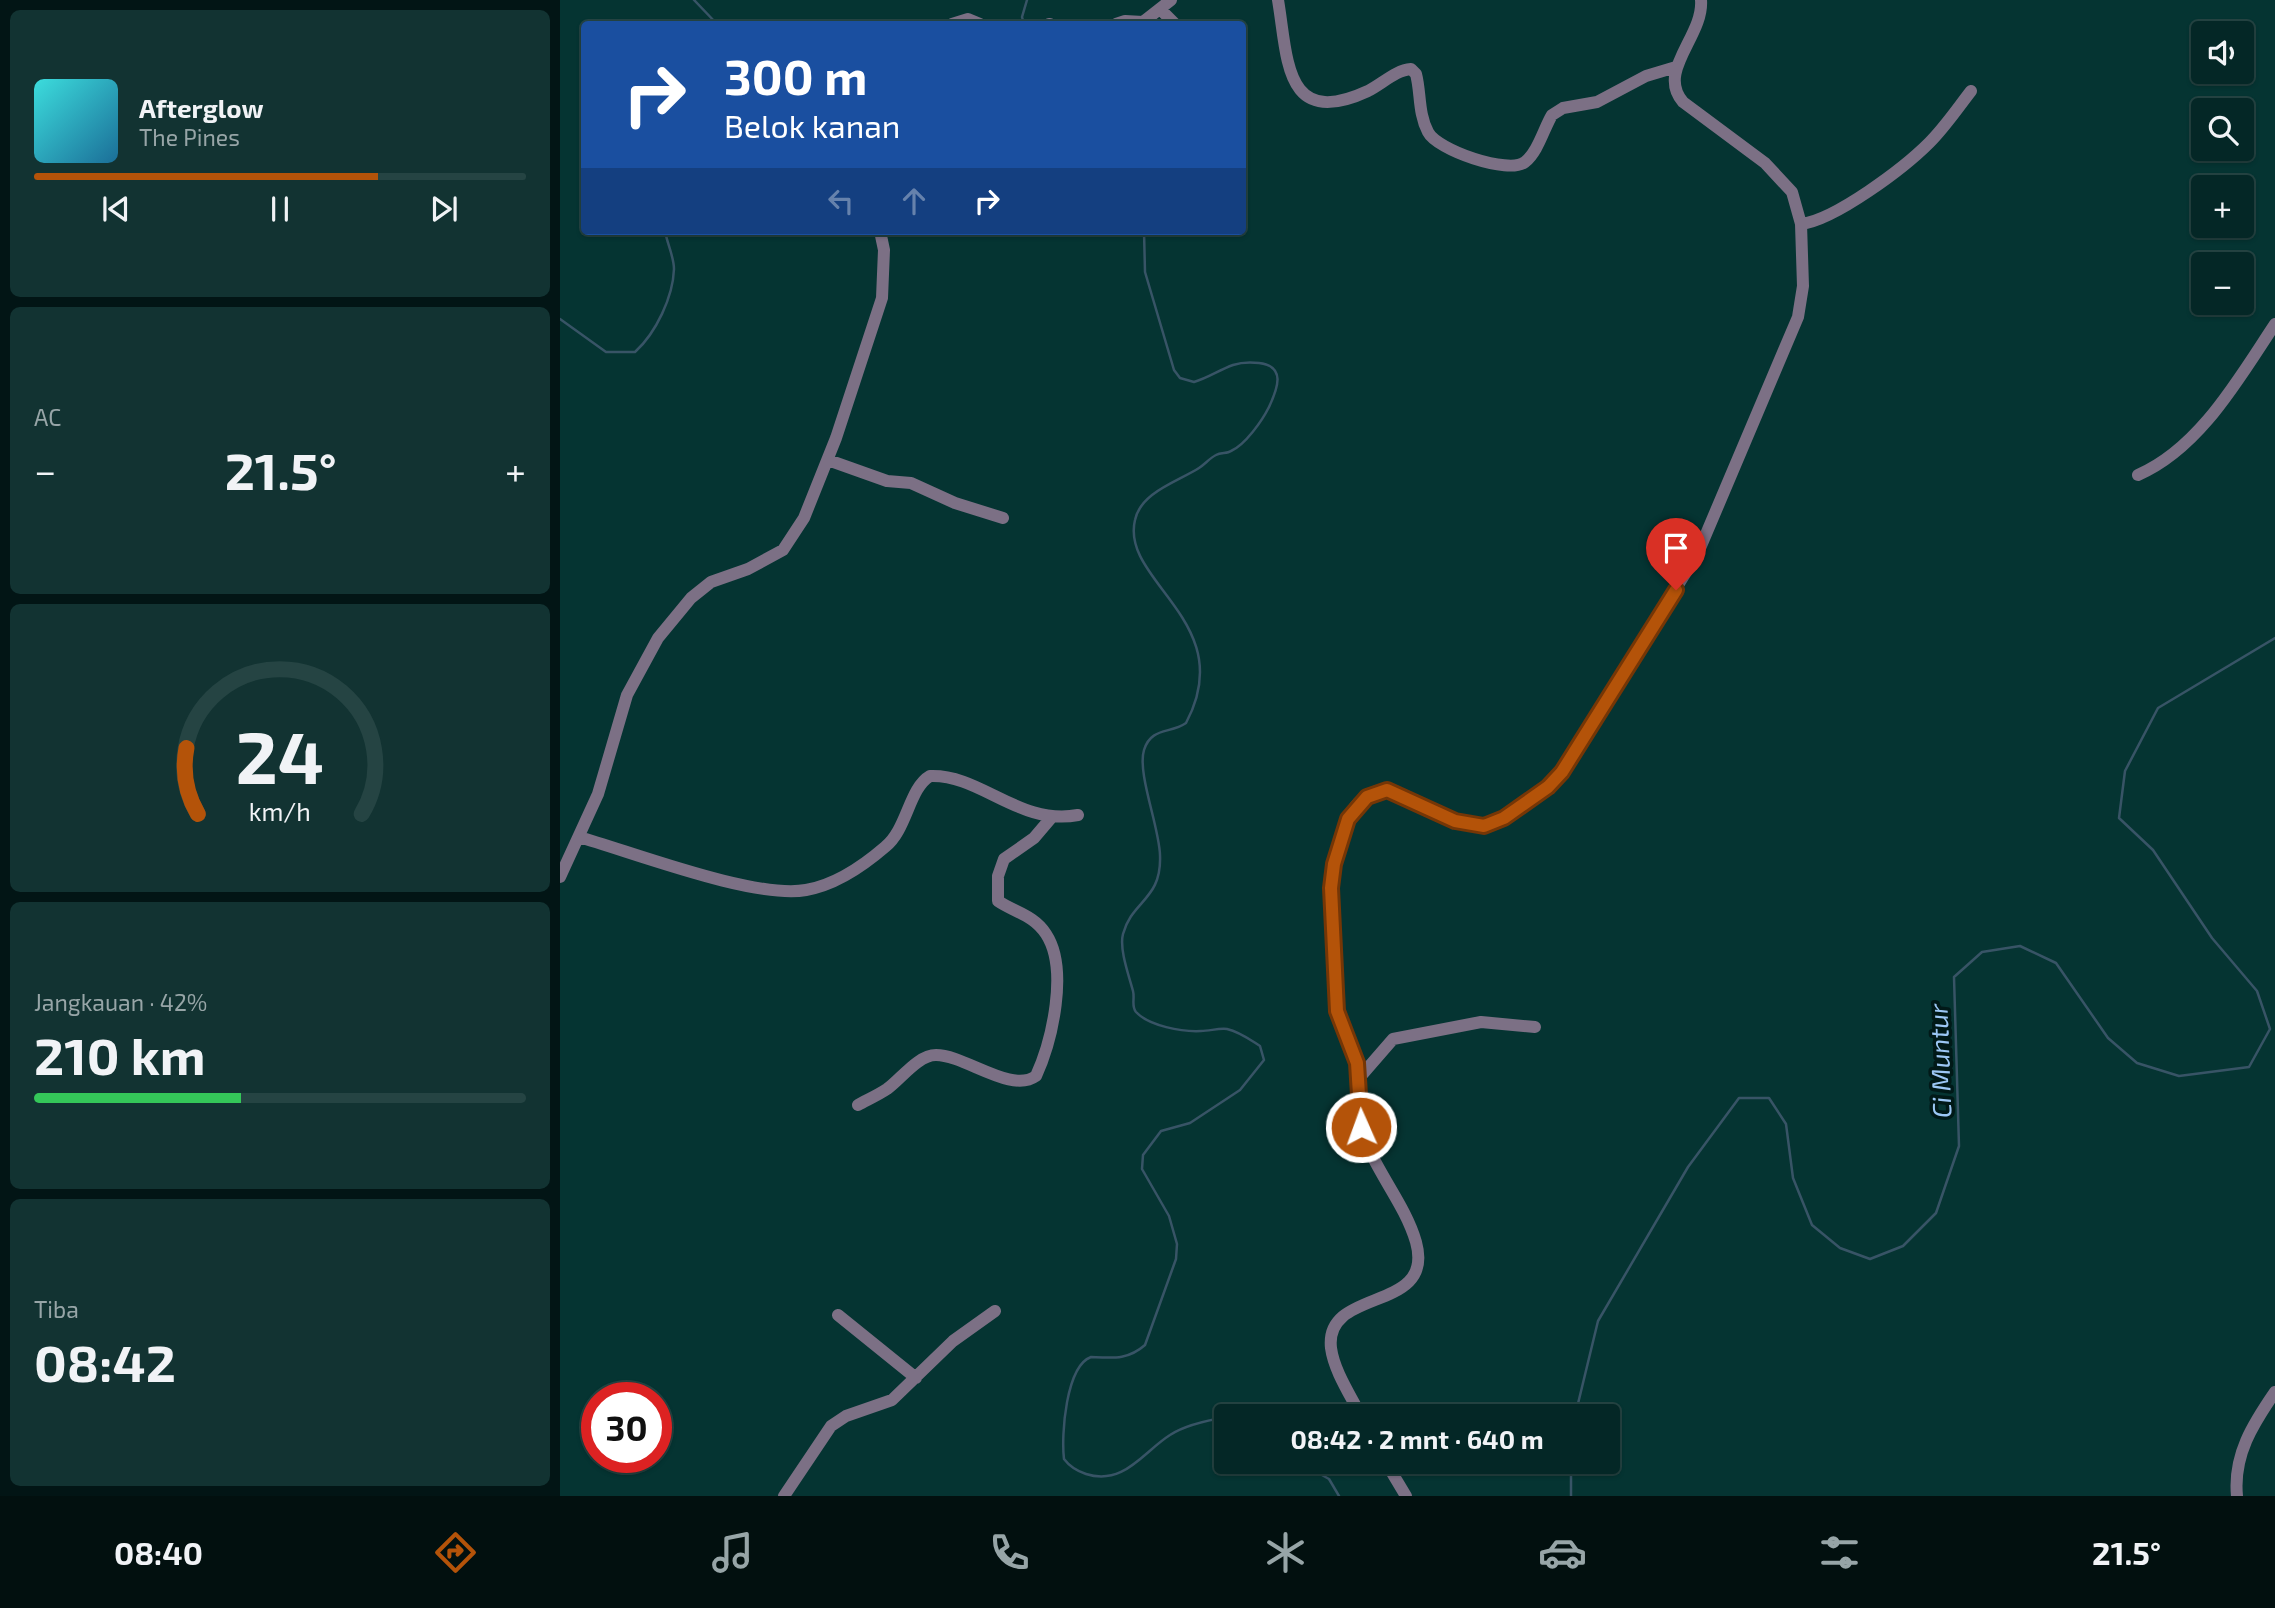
<!DOCTYPE html>
<html lang="id">
<meta charset="utf-8">
<style>
:root{--surface:#042726;--page:#123332;--text:#f1f3f6;--muted:#97a5a7;--line:#254443;--accent:#b45309}
body{margin:0;font-family:"Exo 2",sans-serif;background:var(--page);color:var(--text);height:100vh;display:flex;flex-direction:column;font-size:26px;white-space:nowrap}
*{box-sizing:border-box;margin:0}
p{font-size:23px;color:var(--muted)}
.icon{flex:none;width:38px;height:38px;fill:none;stroke:currentColor;stroke-width:2;stroke-linecap:round;stroke-linejoin:round}
.map{position:relative;flex:1;overflow:hidden}
.drawer{display:flex;flex-direction:column;gap:10px;padding:10px;background:#021515;width:560px}
.drawer>*{flex:none}
.top-card{position:absolute;left:21px;top:21px;width:665px;height:214px;border-radius:7px;box-shadow:0 2px 5px #0004,0 0 0 2px var(--line);background:#1a4fa0;color:#fff;overflow:hidden}
.buttons{position:absolute;left:1631px;top:21px;display:grid;gap:14px}
.buttons a{display:grid;place-items:center;width:63px;height:63px;border-radius:7px;background:var(--surface);box-shadow:0 2px 5px #0004,0 0 0 2px var(--line);font-size:35px}
.speed{position:absolute;left:21px;top:1382px;display:flex;gap:14px;font-size:35px;font-weight:700;text-align:center}
.speed>*{display:grid;place-content:center;width:91px;height:91px;border-radius:50%;background:var(--surface);box-shadow:0 2px 5px #0004,0 0 0 2px var(--line);line-height:1}
.speed .limit{border:10px solid #d22;background:#fff;color:#111}
.pin{position:absolute;display:grid;place-items:center;width:60px;height:60px;color:#fff;margin:-72px -30px;border-radius:50% 50% 50% 0;rotate:-45deg;box-shadow:0 0 7px #0007}
.pin .icon{rotate:45deg}
.me{position:absolute;width:77px;margin:-38px;rotate:358deg;stroke-linejoin:round;filter:drop-shadow(0 0 5px #0008)}
.turn{display:flex;align-items:center;gap:24px;height:147px;padding:0 28px;font-size:32px}
.turn .icon{width:91px;height:91px;stroke-width:2.5}
.turn b{display:block;font-size:49px;line-height:60px}
.lanes{display:flex;align-items:center;height:66px;padding:0 28px;background:#0003;justify-content:center;gap:35px;direction:ltr}
.lanes .off{opacity:.35}
.big{font-size:52px;font-weight:700;line-height:1.1}
.drawer .card{flex:1;display:flex;flex-direction:column;justify-content:center;gap:10px;min-width:0;padding:0 24px;border-radius:10px;background:var(--page)}
.drawer .dial{align-items:center;gap:0}
.dial svg{height:182px;overflow:visible;fill:none;stroke:var(--line);stroke-width:7;stroke-linecap:round;text-anchor:middle}
.dial text{fill:var(--text);stroke:none}
.song{display:flex;align-items:center;gap:21px}
.cover{width:84px;height:84px;border-radius:10px;background:linear-gradient(135deg,hsl(180 70% 55%),hsl(200 70% 35%))}
.played{height:7px;border-radius:4px;background:linear-gradient(90deg,var(--accent) 70%,var(--line) 70%)}
.keys{display:flex;justify-content:space-around;direction:ltr}
.heat{display:flex;justify-content:space-between;align-items:center;font-size:38px;direction:ltr}
.charge{height:10px;border-radius:5px;background:linear-gradient(90deg,#34c759 42%,var(--line) 0)}
.trip{position:absolute;left:654px;top:1404px;width:406px;height:70px;border-radius:7px;background:var(--surface);box-shadow:0 2px 5px #0004,0 0 0 2px var(--line);font-weight:700;line-height:70px;text-align:center}
.menu{display:flex;height:112px;justify-content:space-around;align-items:center;background:#02100f;color:var(--muted)}
.menu .icon{width:49px;height:49px}
.menu .selected{color:var(--accent)}
.menu b{font-size:32px;color:var(--text)}
main{display:flex;flex:1;min-height:0}
.map>svg:first-child{display:block}
.lines{fill:none;stroke-linecap:round;stroke-linejoin:round}
.stream{stroke:#385466;stroke-width:2.5}
.minor{stroke:#7c7085;stroke-width:12}
.route-casing{stroke:#753606;stroke-width:18}
.route{stroke:#b45309;stroke-width:12}
.labels{text-anchor:middle;dominant-baseline:central;stroke-width:7;stroke-linejoin:round;paint-order:stroke}
.water-label{font-size:26px;font-style:italic;fill:#9cc7f5;stroke:#011918}
</style>
<main>
<section class="drawer">
<div class="card">
<div class="song"><i class="cover"></i><div><b>Afterglow</b><p>The Pines</p></div></div>
<div class="played"></div>
<div class="keys"><svg class="icon" aria-label="previous" viewBox="0 0 24 24"><path d="M18 5L8 12l10 7zM5 5v14"/></svg><svg class="icon" aria-label="pause" viewBox="0 0 24 24"><path d="M8 5v14M16 5v14"/></svg><svg class="icon" aria-label="next" viewBox="0 0 24 24"><path d="M6 5l10 7-10 7zM19 5v14"/></svg></div>
</div>
<div class="card"><p>AC</p>
<div class="heat"><a>−</a><b class="big">21.5°</b><a>+</a></div>
</div>
<div class="card dial"><svg viewBox="0 0 100 80">
<path d="M14 69A42 42 0 1 1 86 69"/>
<path d="M14 69A42 42 0 0 1 9 40" stroke="#b45309"/>
<text x="50" y="56" font-size="32" font-weight="700">24</text>
<text x="50" y="72" font-size="11">km/h</text>
</svg></div>
<div class="card"><p>Jangkauan · 42%</p><b class="big">210 km</b><div class="charge"></div></div>
<div class="card"><p>Tiba</p><b class="big">08:42</b></div>
</section>
<div class="map">
<svg width="1715" height="1496" viewBox="0 0 1715 1496">
<rect width="100%" height="100%" fill="#053432"/>
<g class="lines">
<path class="stream" d="M134,0L157,24
M464,24L462,17L467,0
M584,231L585,272L614,370L620,378L634,382C648,378 659,370 673,365C682,362 690,362 699,363C726,366 718,388 709,407C702,421 685,445 671,451C667,454 661,452 656,455C650,458 645,464 639,468C617,482 581,492 575,520C560,582 680,622 626,723C610,734 591,727 584,750C577,773 599,826 600,855C602,900 572,900 563,934C559,949 569,976 573,991C575,999 571,1006 576,1012C589,1026 622,1032 641,1031C650,1031 658,1028 667,1029C680,1032 689,1039 700,1046L704,1060L680,1090L630,1123L601,1131L583,1155L582,1169L609,1216L617,1244L616,1259L585,1345C568,1360 553,1358 531,1357C506,1366 501,1435 504,1459C510,1467 517,1471 526,1474C564,1486 583,1452 610,1435C625,1425 649,1420 667,1417
M0,319L46,352H75C96,333 113,297 114,269C114,257 107,243 105,231
M1015,1416L1038,1321L1128,1167L1179,1098H1209L1226,1124L1233,1178L1252,1225L1280,1248L1310,1259L1343,1246L1376,1213L1399,1146L1394,977L1422,952L1460,946L1496,963L1548,1038L1577,1063L1619,1076L1689,1067L1710,1029L1697,991L1652,938L1593,850L1559,818L1565,771L1598,708L1715,638
M737,1461L769,1479L779,1496
M1011,1461V1496"/>
<path class="minor" d="M718,0C728,59 724,130 808,91C822,84 836,70 851,69L856,74C861,93 858,113 868,132C877,150 949,175 965,162C978,152 984,128 992,115L1003,108L1037,102L1086,76L1116,67
M600,9L615,24
M392,24L408,19L420,24
M489,24H490
M556,24L565,21L583,22L611,0
M682,130V148
M1241,224C1275,220 1344,168 1369,143C1385,127 1397,109 1411,91
M268,460L327,481L351,483L395,503L443,518
M1578,475C1640,448 1679,378 1715,324
M19,837C75,853 194,899 246,890C275,885 303,866 325,847C347,830 349,788 370,776C421,774 459,826 518,815
M0,877L38,794L67,695L98,638L131,598L151,582L188,569L223,550L244,518L276,438L322,298L324,250L320,231
M800,1077L833,1039L921,1022L975,1027
M298,1105C307,1100 318,1095 327,1089C341,1079 358,1055 376,1055C405,1055 451,1094 476,1076C492,1041 509,969 486,934C474,915 454,912 438,901V876L444,859L474,838L491,818
M278,1315L356,1378
M801,1416C791,1396 774,1371 771,1348C764,1286 876,1314 856,1242C844,1201 812,1168 801,1127C797,1110 802,1092 799,1075C796,1052 780,1032 777,1010C771,965 756,792 826,790L895,821L924,826L944,818L997,778L1138,553L1238,317L1243,286L1241,224L1232,192L1205,163L1123,102C1096,71 1144,36 1141,0
M825,1461L846,1496
M224,1496L271,1426L286,1416L332,1400L393,1341L435,1311
M1677,1496C1673,1455 1693,1424 1715,1392"/>
</g>
<g class="lines">
<defs>
<path id="route" d="M801,1127L797,1063L777,1011L771,888L774,864L788,819L807,797L827,790L895,821L924,826L944,818L988,787L1002,772L1116,590"/>
</defs>
<use href="#route" class="route-casing"/>
<use href="#route" class="route"/>
</g>
<g class="labels">
<g class="water-label">
<text transform="translate(1379 1061) rotate(-92)">Ci Muntur</text>
</g>
</g>
</svg>
<div class="buttons">
<a><svg class="icon" aria-label="sound" viewBox="0 0 24 24"><path d="M4 9h4l5-4v14l-5-4H4zM17 9q2 3 0 6"/></svg></a>
<a><svg class="icon" aria-label="search" viewBox="0 0 24 24"><circle cx="10" cy="10" r="6"/><path d="M15 15l6 6"/></svg></a>
<a>+</a>
<a>−</a>
</div>
<div class="speed"><div class="limit">30</div></div>
<div class="pin" style="left:1116px;top:590px;background:#d93025"><svg class="icon" aria-label="arrive" viewBox="0 0 24 24"><path d="M6 21V4h12l-3 4 3 4H6"/></svg></div>
<svg class="me" style="left:801px;top:1127px" viewBox="-20 -20 40 40"><circle r="17" fill="#b45309" stroke="#fff" stroke-width="3"/><path d="M0-11L8 9 0 5-8 9z" fill="#fff"/></svg>
<div class="trip">08:42 · 2 mnt · 640 m</div>
<div class="top-card">
<div class="turn"><svg class="icon" aria-label="right" viewBox="0 0 24 24"><path d="M7 20v-9h11M14 6l5 5-5 5"/></svg><div><b>300 m</b>Belok kanan</div></div>
<div class="lanes"><svg class="icon off" aria-label="left" viewBox="0 0 24 24"><path d="M17 20v-9H6M10 6l-5 5 5 5"/></svg><svg class="icon off" aria-label="ahead" viewBox="0 0 24 24"><path d="M12 20V5M6 11l6-6 6 6"/></svg><svg class="icon" aria-label="right" viewBox="0 0 24 24"><path d="M7 20v-9h11M14 6l5 5-5 5"/></svg></div>
</div>
</div>
</main>
<nav class="menu">
<b>08:40</b>
<svg class="icon selected" aria-label="directions" viewBox="0 0 24 24"><path d="M12 3l9 9-9 9-9-9zM9 14v-3h6M13 9l2 2-2 2"/></svg>
<svg class="icon" aria-label="music" viewBox="0 0 24 24"><path d="M9 18V5l10-2v13"/><circle cx="6" cy="18" r="3"/><circle cx="16" cy="16" r="3"/></svg>
<svg class="icon" aria-label="phone" viewBox="0 0 24 24"><path d="M5 4h4l2 5-3 2q2 4 5 5l2-3 5 2v4C11 20 4 13 5 4z"/></svg>
<svg class="icon" aria-label="climate" viewBox="0 0 24 24"><path d="M12 3v18M4 7l16 10M4 17L20 7"/></svg>
<svg class="icon" aria-label="car" viewBox="0 0 24 24"><path d="M5 17H2v-5l4-1 3-4h7l3 4 3 1v5h-3M9 17h6M6 11h13"/><circle cx="7" cy="17" r="2"/><circle cx="17" cy="17" r="2"/></svg>
<svg class="icon" aria-label="filters" viewBox="0 0 24 24"><path d="M4 7h16M4 17h16"/><circle cx="9" cy="7" r="2"/><circle cx="15" cy="17" r="2"/></svg>
<b>21.5°</b>
</nav>
